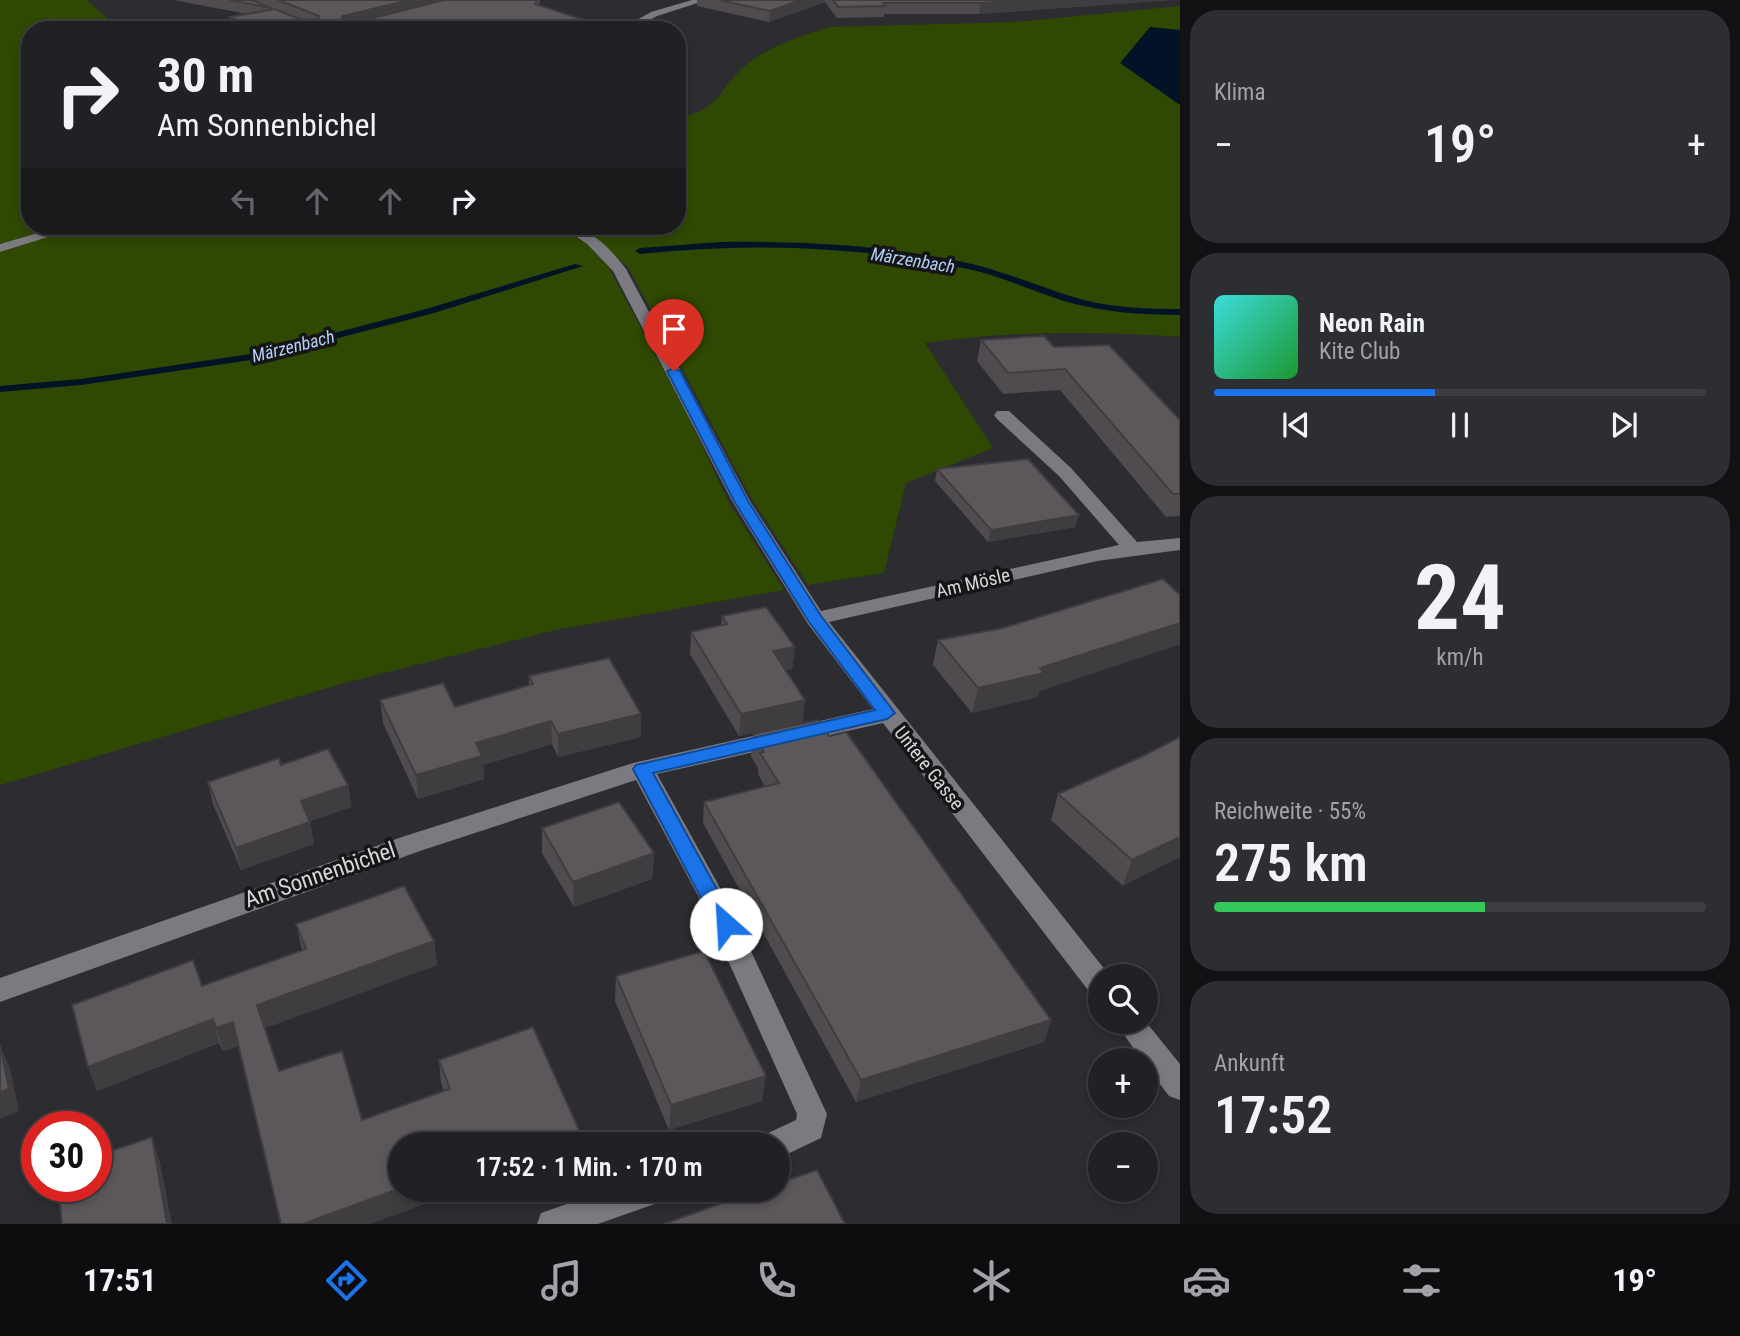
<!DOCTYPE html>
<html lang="de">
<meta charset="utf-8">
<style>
:root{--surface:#212125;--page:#2d2e32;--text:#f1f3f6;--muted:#a2a3a7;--line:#3e3e42;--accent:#1a73e8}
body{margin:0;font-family:"Roboto Condensed",sans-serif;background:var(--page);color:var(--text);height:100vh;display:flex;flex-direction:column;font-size:26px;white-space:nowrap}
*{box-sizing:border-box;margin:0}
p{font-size:23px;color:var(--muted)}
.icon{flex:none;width:38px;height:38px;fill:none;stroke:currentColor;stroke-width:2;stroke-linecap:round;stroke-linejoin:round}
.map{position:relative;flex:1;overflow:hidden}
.details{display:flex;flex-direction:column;gap:10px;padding:10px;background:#121214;width:560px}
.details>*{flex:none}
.guide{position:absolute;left:21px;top:21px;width:665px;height:214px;border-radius:28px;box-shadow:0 4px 10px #0003,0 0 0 2px var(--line);background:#212125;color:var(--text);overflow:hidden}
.fabs{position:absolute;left:1088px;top:964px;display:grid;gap:14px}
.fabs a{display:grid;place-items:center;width:70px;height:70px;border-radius:50%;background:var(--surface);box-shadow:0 4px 10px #0003,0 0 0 2px var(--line);font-size:35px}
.speed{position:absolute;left:21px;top:1111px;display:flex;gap:14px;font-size:35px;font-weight:700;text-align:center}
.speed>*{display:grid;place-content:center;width:91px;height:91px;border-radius:50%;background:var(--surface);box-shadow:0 4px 10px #0003,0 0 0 2px var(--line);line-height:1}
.speed .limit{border:10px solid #d22;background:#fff;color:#111}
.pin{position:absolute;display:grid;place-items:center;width:60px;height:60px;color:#fff;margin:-72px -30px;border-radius:50% 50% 50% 0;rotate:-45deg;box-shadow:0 0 7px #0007}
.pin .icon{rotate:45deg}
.me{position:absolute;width:77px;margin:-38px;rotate:334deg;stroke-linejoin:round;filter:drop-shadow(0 0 5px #0008)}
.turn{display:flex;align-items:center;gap:24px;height:147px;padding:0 21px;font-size:32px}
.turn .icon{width:91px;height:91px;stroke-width:2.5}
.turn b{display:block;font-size:49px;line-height:60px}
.lanes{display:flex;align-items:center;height:66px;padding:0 21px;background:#0003;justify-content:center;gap:35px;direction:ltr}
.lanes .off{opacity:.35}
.big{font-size:52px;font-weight:600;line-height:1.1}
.details .widget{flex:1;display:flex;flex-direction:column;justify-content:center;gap:10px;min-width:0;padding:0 24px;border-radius:28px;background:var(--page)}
.details .dial{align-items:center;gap:0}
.dial b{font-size:91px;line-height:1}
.song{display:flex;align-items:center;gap:21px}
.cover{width:84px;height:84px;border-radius:10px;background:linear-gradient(135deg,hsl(180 70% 55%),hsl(130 70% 35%))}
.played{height:7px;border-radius:4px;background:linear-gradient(90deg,var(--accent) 45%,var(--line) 45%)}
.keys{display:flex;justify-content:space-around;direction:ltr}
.heat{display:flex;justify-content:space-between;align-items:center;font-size:38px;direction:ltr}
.charge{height:10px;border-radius:5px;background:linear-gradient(90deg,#34c759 55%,var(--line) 0)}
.trip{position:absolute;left:388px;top:1132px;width:402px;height:70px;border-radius:35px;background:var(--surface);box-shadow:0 4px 10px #0003,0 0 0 2px var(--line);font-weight:600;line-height:70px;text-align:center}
.tabs{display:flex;height:112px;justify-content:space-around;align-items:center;background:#0d0d0f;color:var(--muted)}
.tabs .icon{width:49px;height:49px}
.tabs .on{color:var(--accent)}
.tabs b{font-size:32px;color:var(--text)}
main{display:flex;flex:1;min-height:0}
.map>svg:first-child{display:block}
.green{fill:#2f4802}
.water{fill:#021227}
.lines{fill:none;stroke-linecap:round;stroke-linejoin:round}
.stream{fill:#021227;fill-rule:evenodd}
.street{fill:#7a7a80;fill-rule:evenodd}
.wall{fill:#4f4b4e}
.shaded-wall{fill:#403d40}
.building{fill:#5c575b;stroke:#403d40;stroke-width:2}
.route{fill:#1a73e8;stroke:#114b97;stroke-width:2}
.labels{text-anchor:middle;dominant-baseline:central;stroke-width:7;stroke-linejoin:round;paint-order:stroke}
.far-water-label{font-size:18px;font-style:italic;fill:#b2d0f5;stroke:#151517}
.street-label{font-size:19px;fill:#d7d7da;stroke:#151517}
.near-street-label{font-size:23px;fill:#d7d7da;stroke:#151517}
</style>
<main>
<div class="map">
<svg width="1180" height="1224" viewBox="0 0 1180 1224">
<rect width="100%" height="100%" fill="#2c2c31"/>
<path class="green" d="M0,0H87L120,30H30V226H65L0,245Z
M1180,6V30L1150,28L1165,93L1180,105V337C1095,331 1010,331 925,343L993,448L906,483L884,573L808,585L750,496L628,267L577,226H677V118C723,109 716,91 745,66C767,47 802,35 829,27L1015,22Z
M84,226H562L586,243L609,268L688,416L729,503L784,590L556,630L341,684L0,785V251Z"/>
<path class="water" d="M1150,27L1180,30V105L1120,63Z"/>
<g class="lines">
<path class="stream" d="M721,242C804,241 890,245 972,264C1010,273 1046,290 1084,300C1115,308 1148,309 1180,309V315C1141,315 1102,312 1064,301C1032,291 1001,276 968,269C861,246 749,242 640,254L635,251L640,248Z
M575,264L583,266L434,313L258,359L81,385L0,392V386L81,379L258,353L426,309Z"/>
<path class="street" d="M692,0H707L657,16L632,30H619L651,12Z
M62,226H83L0,252V244Z
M561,226C589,225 610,248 626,269L750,501L821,611L1119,545L1059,476L997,419L994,415L997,411H1009L1071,468L1137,542L1180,538V550L1097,561L829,622L1110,976H1101V998L1091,994L883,723L657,774L729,904L827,1114L821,1138L779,1158V1144H761L766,1134L796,1120L797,1114L703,905L636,780L420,851L0,1002V978L402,837L633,763L873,709L808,624L732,501L613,271L587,244Z
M1115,1022H1146L1180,1064V1100L1169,1096L1146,1066V1060H1142Z
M607,1190H668L663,1201L598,1224H537L541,1213Z"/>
</g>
<path class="wall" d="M173,0H540L539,5L615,30H233L232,29L230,17L247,14Z
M697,0H1171L979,14H884V17L837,18L825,2L769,22L697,6Z
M981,340L1054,347L1180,420V516L1166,517L1060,390L1003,394L977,361Z
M937,469L1079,515L1075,527L988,542L935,481Z
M1180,595V644L1039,691L1038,697L972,713L933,665L938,640Z
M722,616L795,647L792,669L785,670L803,722L739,736L690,654L691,632L721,626Z
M529,676L641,714V737L558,757L552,744L483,765L484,779L418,799L383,723L380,700L455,707L529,685Z
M753,734L829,736L1051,1020L1044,1042L856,1102L703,823L704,802L765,787L758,774V768L751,756Z
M1180,737L1123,886L1051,820L1058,794L1143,756Z
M281,765L348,785L351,807L310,821L314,844L241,870L213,804L208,782Z
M542,828L654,853L652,879L574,907L542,853Z
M296,924L434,941L437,965L265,1028L279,1071L362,1120L444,1091L441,1083L439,1060L582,1137V1144H401V1190H461L370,1224H281L238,1046L223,1051L219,1043L97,1091L88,1067L202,986L302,950Z
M616,976L762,1101L669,1130L615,1001Z"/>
<path class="shaded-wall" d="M410,0H459L343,27L341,20L342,16Z
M801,0H825V2L769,22L770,11Z
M1021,0H1171L979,14L981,3Z
M1079,515L1075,527L988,542L991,530Z
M1180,623V644L1039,691L1038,697L972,713L978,688Z
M795,647L792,669L771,673L773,651Z
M805,700L803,722L739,736L741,714Z
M641,714V737L558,757V734Z
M551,721L552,744L483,765L484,779L418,799L416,775L476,743Z
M348,785L351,807L305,823L301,801Z
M310,822L314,844L241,870L236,848Z
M1180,837V857L1123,886L1132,860Z
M654,853L652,879L574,907L573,882Z
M434,941L437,965L263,1029L257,1005Z
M213,1019L219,1043L97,1091L88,1067Z
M1051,1020L1044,1042L856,1102L861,1080Z
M233,1022L239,1046L223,1051L216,1028Z
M0,1045L10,1068L19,1111L0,1119Z
M766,1076L762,1101L669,1130L671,1105Z
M152,1137L160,1162L172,1224H167Z
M582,1137V1144H562Z
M401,1188V1190H461L370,1224H303Z
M484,1190H506L484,1198Z"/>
<path class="building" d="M230,0H252L271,8Z
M278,0H410L342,16L341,20L362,21L444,0H537L535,4L615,30H260L230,17L275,9L304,21H318L319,16Z
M719,0H801L770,11Z
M833,0H1021L981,3H883L885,6L838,7Z
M1044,336L1054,347L1109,345L1180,420V494H1173L1065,369L1008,373L981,340Z
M1028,459L1079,515L991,530L937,469Z
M1163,579L1180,595V623L1040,668L1044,673L978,688L938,640L1003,628Z
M766,607L795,647L773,651L805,700L741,714L691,632L727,624L722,616Z
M609,658L641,714L558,734L551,721L476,743L482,756L416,775L380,700L443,683L455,707L533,684L529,676Z
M818,720L829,736L846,732L1051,1020L861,1080L704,802L779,783L760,753L764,752L753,734Z
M1180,737V837L1132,860L1058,794L1143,756Z
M328,749L348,785L301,801L310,822L236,848L208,782L279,758L281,765Z
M619,802L654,853L573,882L542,828Z
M404,886L434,941L257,1005L279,1071L342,1051L362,1120L450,1089L439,1060L533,1027L582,1137L562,1144H401V1188L303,1224H281L233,1022L216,1028L213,1019L88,1067L72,1005L193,960L202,986L306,949L296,924Z
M704,951L766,1076L671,1105L616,976Z
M0,1045L9,1089L0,1092Z
M152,1137L167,1224H62L58,1186H96V1156Z
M817,1170L845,1224H664L759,1190H779V1183Z"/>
<path class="route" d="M674,368L680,371L748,501L821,616L895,713L887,719L653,773L736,924L733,930H718L633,769L636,765L875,710L809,622L734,501L667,371Z"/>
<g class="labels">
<g class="far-water-label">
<text transform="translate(913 260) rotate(9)">Märzenbach</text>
<text transform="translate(293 346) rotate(-14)">Märzenbach</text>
</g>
<g class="street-label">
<text transform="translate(973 583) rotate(-13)">Am Mösle</text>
<text transform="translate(929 768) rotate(52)">Untere Gasse</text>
</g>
<g class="near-street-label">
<text transform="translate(320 875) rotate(-19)">Am Sonnenbichel</text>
</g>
</g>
</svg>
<div class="fabs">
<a><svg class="icon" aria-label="search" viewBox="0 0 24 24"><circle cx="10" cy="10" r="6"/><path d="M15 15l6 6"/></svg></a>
<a>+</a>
<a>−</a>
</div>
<div class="speed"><div class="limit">30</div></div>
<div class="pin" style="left:674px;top:371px;background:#d93025"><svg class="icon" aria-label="arrive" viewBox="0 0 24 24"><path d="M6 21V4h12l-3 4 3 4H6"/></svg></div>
<svg class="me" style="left:726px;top:924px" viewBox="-20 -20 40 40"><circle r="19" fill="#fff"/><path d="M0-13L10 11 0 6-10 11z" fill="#1a73e8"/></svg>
<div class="trip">17:52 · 1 Min. · 170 m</div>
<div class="guide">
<div class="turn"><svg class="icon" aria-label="right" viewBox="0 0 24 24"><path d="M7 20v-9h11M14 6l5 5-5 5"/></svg><div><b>30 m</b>Am Sonnenbichel</div></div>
<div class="lanes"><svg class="icon off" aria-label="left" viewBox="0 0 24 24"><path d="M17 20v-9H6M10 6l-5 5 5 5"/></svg><svg class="icon off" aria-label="ahead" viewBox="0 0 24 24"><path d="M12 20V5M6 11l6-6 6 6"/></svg><svg class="icon off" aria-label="ahead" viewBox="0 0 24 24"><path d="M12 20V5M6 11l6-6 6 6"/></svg><svg class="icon" aria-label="right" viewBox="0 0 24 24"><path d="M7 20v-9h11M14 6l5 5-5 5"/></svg></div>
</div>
</div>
<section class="details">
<div class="widget"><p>Klima</p>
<div class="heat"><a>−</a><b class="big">19°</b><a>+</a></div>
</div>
<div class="widget">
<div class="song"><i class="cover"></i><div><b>Neon Rain</b><p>Kite Club</p></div></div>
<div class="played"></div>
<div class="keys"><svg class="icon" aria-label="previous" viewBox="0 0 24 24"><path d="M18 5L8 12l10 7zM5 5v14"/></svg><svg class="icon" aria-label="pause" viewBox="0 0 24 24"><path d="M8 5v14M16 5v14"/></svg><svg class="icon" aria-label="next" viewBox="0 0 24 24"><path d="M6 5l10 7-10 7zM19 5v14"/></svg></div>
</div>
<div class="widget dial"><b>24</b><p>km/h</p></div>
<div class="widget"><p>Reichweite · 55%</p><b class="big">275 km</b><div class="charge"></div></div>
<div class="widget"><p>Ankunft</p><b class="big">17:52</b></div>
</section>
</main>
<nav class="tabs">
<b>17:51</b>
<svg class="icon on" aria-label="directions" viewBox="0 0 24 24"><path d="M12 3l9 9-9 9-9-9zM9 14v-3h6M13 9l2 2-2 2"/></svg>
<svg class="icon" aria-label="music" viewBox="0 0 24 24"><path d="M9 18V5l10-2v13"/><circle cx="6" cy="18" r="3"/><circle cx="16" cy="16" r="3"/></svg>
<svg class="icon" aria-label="phone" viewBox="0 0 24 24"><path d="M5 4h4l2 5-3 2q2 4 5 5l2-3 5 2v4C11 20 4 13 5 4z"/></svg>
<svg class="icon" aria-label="climate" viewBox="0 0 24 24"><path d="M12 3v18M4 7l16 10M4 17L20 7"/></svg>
<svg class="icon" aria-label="car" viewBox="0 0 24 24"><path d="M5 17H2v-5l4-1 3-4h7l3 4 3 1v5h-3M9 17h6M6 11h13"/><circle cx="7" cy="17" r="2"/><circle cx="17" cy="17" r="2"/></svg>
<svg class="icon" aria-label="filters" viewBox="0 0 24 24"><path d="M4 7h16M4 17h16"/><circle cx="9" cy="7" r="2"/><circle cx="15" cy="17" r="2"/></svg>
<b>19°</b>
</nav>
